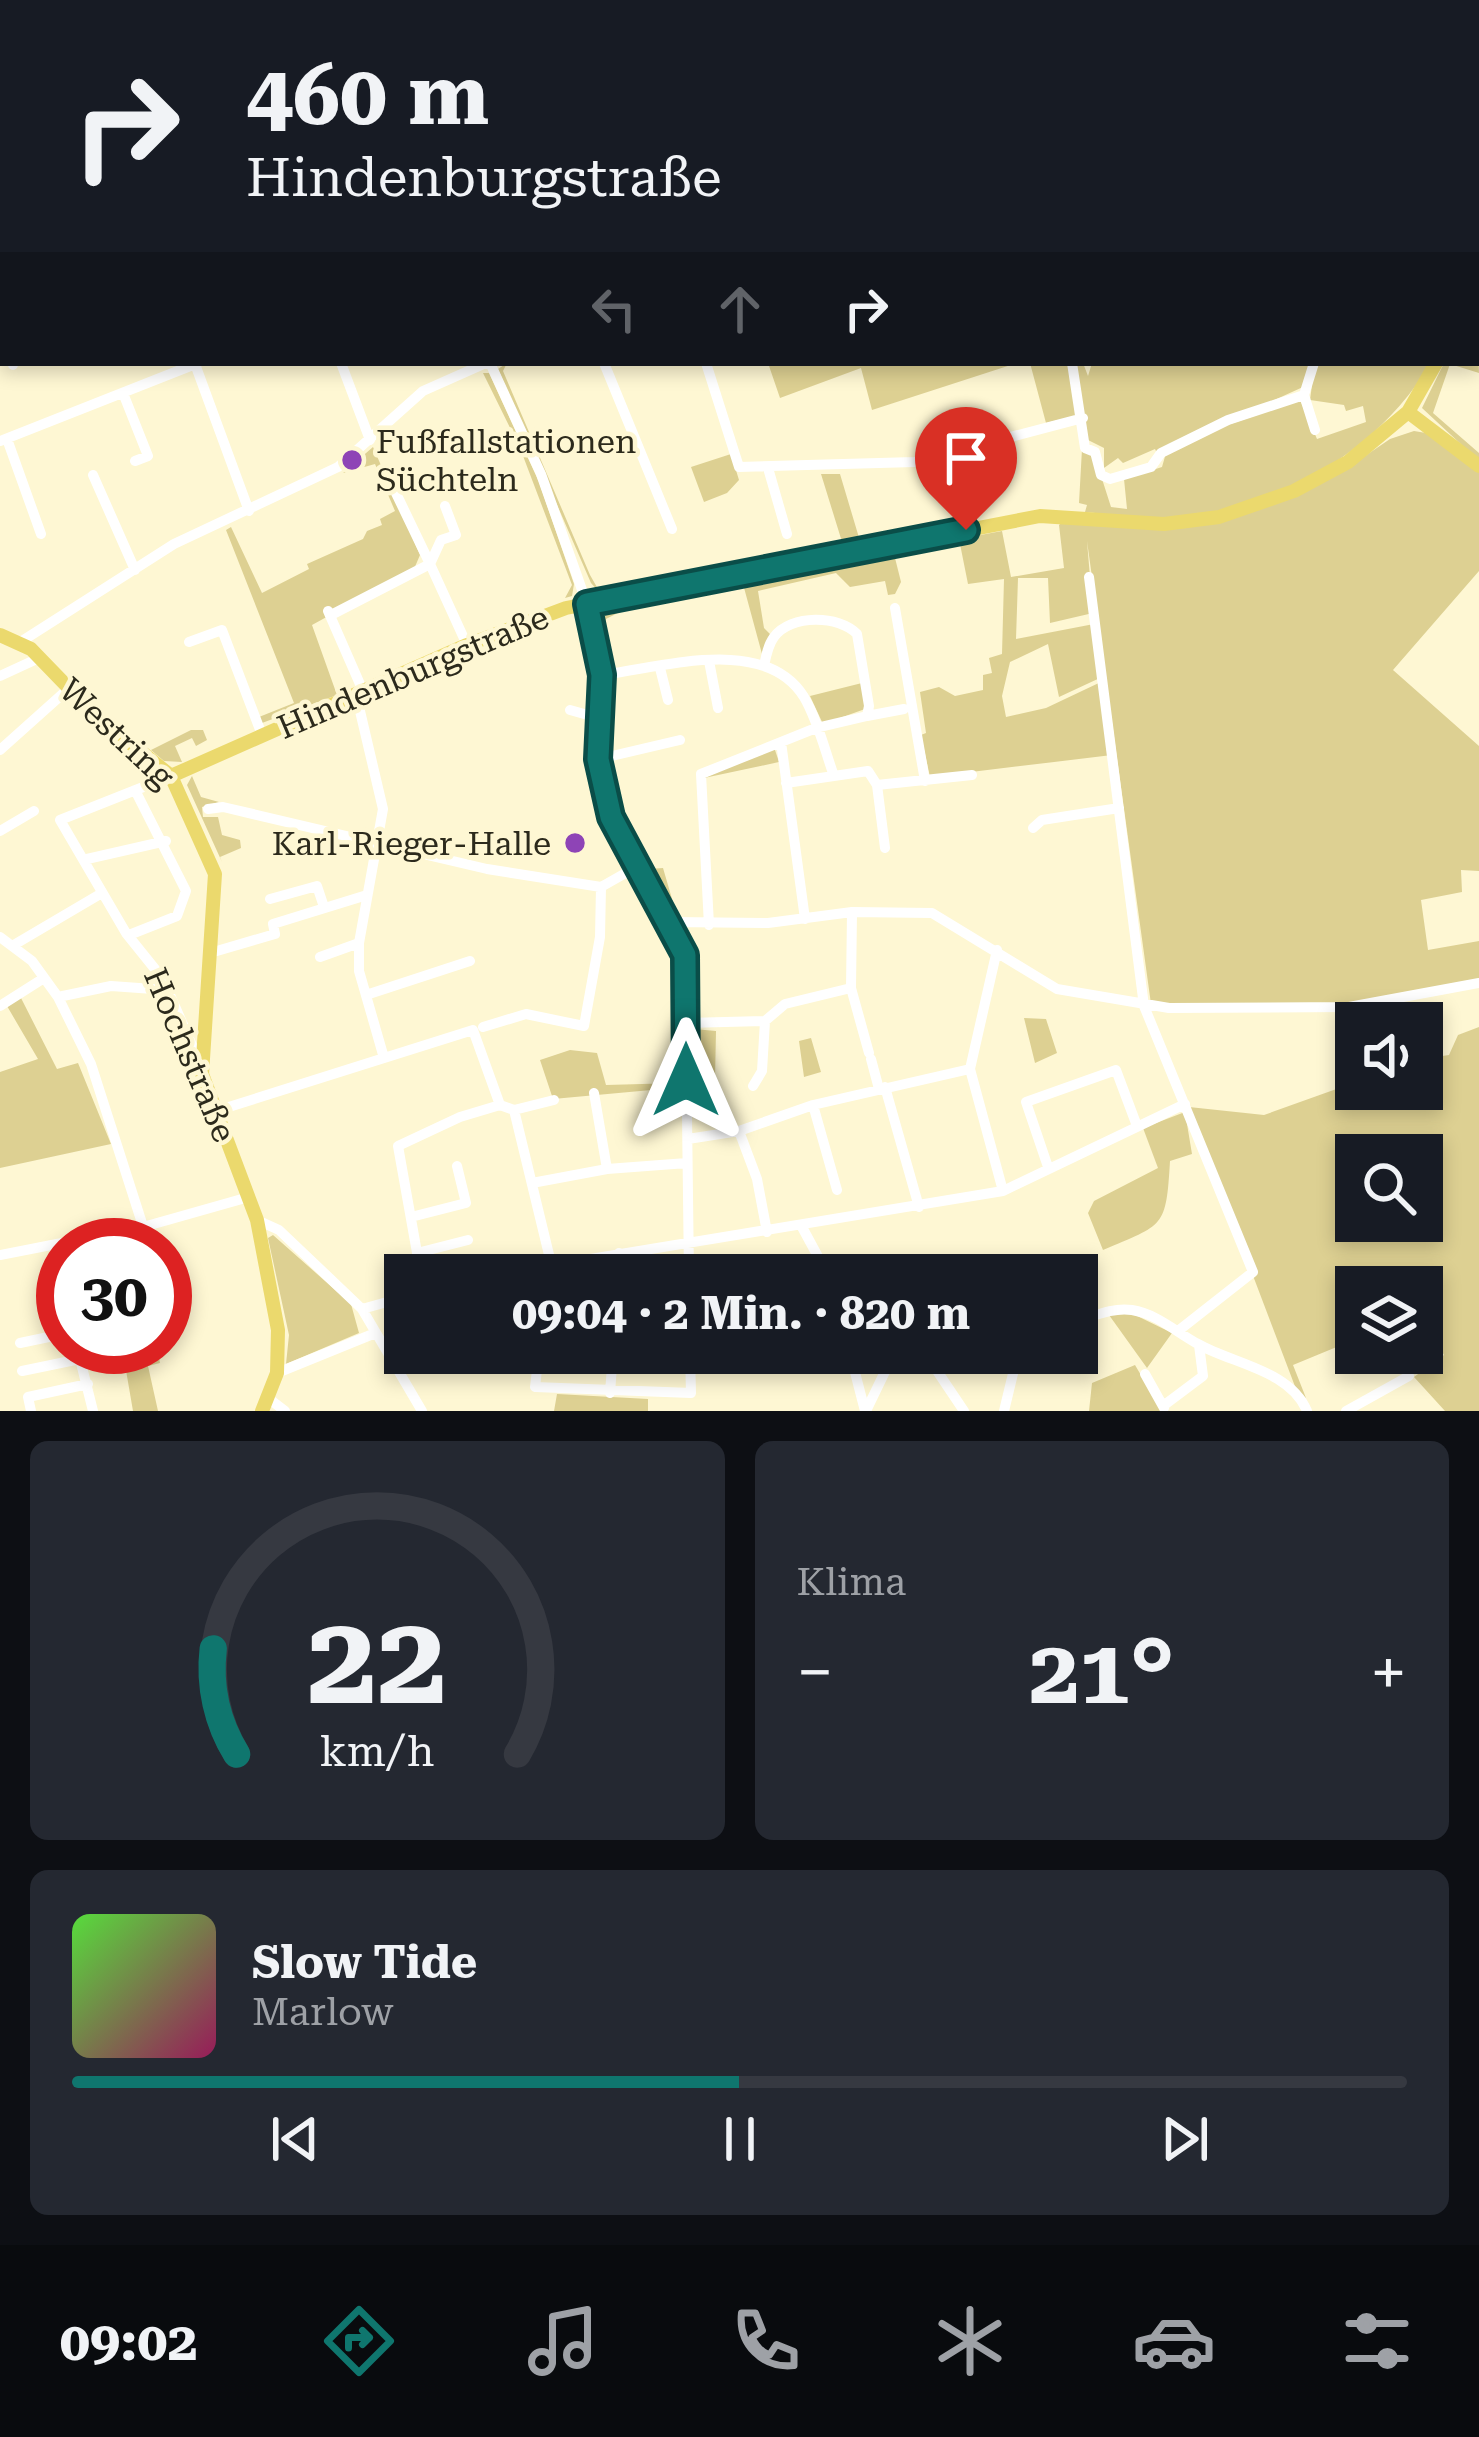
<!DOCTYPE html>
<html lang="de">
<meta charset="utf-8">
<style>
:root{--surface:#171b24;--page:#242831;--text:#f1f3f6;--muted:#9ea1a6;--line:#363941;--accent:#0f766e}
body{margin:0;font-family:"Roboto Serif",serif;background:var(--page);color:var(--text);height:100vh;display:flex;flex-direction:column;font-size:45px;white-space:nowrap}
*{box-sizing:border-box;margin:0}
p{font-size:39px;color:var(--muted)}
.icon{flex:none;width:66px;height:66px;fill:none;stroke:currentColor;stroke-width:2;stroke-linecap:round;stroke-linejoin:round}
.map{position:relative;height:1411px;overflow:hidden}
.details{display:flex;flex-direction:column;gap:30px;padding:30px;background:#0d0f14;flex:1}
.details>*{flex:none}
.hud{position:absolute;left:0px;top:0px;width:1479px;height:366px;box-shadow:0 6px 18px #0003;background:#171b24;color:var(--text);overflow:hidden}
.buttons{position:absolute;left:1335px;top:1002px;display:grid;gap:24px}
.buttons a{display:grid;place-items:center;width:108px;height:108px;border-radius:0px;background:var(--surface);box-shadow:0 6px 18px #0003;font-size:60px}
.speed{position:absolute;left:36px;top:1218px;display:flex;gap:24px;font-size:60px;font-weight:700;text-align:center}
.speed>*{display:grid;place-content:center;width:156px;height:156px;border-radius:50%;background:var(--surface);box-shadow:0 6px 18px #0003;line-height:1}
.speed .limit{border:18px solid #d22;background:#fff;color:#111}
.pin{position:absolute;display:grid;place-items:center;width:102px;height:102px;color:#fff;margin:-123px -51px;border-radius:50% 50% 50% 0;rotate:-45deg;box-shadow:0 0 12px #0007}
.pin .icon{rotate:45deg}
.me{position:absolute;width:132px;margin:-66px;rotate:0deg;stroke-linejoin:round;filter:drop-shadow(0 0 9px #0008)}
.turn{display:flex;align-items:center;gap:42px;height:252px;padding:0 48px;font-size:54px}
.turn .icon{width:156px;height:156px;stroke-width:2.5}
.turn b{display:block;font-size:84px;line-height:102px}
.lanes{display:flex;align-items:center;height:114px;padding:0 48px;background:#0003;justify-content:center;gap:60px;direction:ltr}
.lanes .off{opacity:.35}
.big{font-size:90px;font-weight:700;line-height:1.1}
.details .widget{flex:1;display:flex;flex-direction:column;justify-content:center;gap:18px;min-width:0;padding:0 42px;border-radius:18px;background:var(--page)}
.details .dial{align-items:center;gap:0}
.dial svg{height:312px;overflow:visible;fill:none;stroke:var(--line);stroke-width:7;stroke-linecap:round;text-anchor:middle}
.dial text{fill:var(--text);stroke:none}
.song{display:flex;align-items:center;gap:36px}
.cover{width:144px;height:144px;border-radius:18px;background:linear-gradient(135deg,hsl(110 70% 55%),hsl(330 70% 35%))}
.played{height:12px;border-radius:6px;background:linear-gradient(90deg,var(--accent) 50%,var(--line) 50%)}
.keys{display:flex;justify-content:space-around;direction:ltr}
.heat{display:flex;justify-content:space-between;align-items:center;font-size:66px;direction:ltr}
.details .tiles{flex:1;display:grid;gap:30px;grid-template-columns:1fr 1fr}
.widget:last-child{grid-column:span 2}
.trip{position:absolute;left:384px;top:1254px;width:714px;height:120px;border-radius:0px;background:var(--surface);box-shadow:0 6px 18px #0003;font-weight:700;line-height:120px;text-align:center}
.dock{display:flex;height:192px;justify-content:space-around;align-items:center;background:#090b0e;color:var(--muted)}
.dock .icon{width:84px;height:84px}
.dock .selected{color:var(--accent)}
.dock b{font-size:54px;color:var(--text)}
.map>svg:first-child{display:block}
.green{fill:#ddd092;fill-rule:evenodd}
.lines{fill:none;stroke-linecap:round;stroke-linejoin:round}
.minor{stroke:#fff;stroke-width:10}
.major{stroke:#ebd96d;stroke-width:14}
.route-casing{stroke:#0a4d48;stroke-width:30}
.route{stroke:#0f766e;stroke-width:21}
.poi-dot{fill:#8e44b6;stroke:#fef7d3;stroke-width:4.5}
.labels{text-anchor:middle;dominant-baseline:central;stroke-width:9;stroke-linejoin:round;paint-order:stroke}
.poi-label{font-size:33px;fill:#2c2a1c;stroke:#fef7d3;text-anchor:start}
.street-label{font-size:33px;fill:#2c2a1c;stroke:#fef7d3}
</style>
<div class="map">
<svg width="1479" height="1411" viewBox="0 0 1479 1411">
<rect width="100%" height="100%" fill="#fef7d3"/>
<path class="green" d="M375,0H725V3H376Z
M1018,0H1262L1264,3H1017Z
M1267,0H1469L1269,3Z
M1476,302L1479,373L1450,364L1433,413L1479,453V461L1422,408L1444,363H1476Z
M507,363L503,371L590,575L598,589L608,591L600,593L591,583L498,369Z
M768,363H1017L872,410L861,368L780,398Z
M1030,363H1069L1079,415L1046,423Z
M1075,363H1083L1088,376L1092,363H1431C1374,457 1269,515 1159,519C1135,520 1109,514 1085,512L1087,505L1079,503L1082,449L1095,457L1111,507L1127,509L1124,479L1162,467L1166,453L1210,431L1300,400L1317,439L1366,422L1363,406L1346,411L1344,405L1310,400L1312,385L1303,387L1157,453L1155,449L1123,463L1118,458L1104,468V448L1088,440Z
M483,373H489L539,482L574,584L572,596L565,598L572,585L520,448Z
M1414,431L1426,433L1479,471V571L1393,670L1479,746V871L1461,870L1462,892L1421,900L1428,950L1479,941V980L1334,1005L1151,1004L1087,541L1093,613L1050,623L1048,578H1018L1016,639L1094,624L1102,677L1059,697L1048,644L1010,662L1002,696L1006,717L1046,708L1103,681L1112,755L930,777L921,735L926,733L920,692L939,687L955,696L983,690V675L992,673L989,658L1002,654L1004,579L968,584L959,539L1002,531L1011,577L1064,568L1059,525L1064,520L1202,524L1343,471L1390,439Z
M373,447L420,555L414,569L312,625L337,695L262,723L259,717L294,703L226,530L231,527L262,593L309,569L307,564L363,539L367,531L382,525L380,519L395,511L375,464L343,473Z
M731,454L739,480L727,493L704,502L691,467Z
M821,474H840L860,541L843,545Z
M894,554L901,582L895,594L888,595L885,581L850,587L836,573L758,591L764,628L770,634L762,654L743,584Z
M647,598L606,619L607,667L600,617L609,607Z
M862,683L865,709L823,724L810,696Z
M191,730H203L207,740L196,746L192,738L175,746L182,762L164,761L151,750Z
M774,747L779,762L704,778Z
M192,776L201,797L219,802L202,807L203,817H218L222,835L240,840L241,848L220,857L222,862L187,785Z
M615,801L649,869L663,868L677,916C660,905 611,817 615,801Z
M21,998L57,1069L78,1063L111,1144L0,1168V1072L38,1059L7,1006Z
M1024,1018L1046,1019L1057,1053L1035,1063Z
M1479,1027V1411H1445L1414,1377L1444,1355L1430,1331L1422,1336V1287H1356V1339L1293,1365L1306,1398L1296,1389L1189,1107L1264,1115L1356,1082V1089H1422V1059L1449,1055L1458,1035ZM1356,1155H1422V1221H1356Z
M694,1029L716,1031L715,1079L696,1090Z
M811,1038L821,1072L804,1077L799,1041Z
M570,1050L597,1053L606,1085L678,1083L673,1088L553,1099L540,1060Z
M1185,1112L1192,1154L1170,1161C1166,1229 1164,1224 1103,1250L1088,1213L1094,1201L1158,1168L1143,1128Z
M273,1235L351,1304L359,1333L286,1364L289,1335L268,1238Z
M1129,1312L1172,1333L1147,1368L1109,1315Z
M122,1347H157L160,1363L148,1366L158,1411H133Z
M1135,1365L1162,1411H1089L1092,1383Z
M557,1394L648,1399V1411H554Z"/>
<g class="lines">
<path class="minor" d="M342,0L343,3
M81,3L83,0
M0,9L3,16
M0,74L3,73
M0,102L3,100
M0,181H3
M1476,223L1479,224
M0,264L3,263
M0,316L3,325
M13,363V365
M341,363L370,440
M490,363L541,474L587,604L601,675L599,759L611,817L685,955L689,1275
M604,363L672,529
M706,363L739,467L915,462L1083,418
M1072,363L1085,448L1095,452L1101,475L1110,479L1151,467L1161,453L1228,420L1304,395L1314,363
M195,364L249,511
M123,393L148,456L135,461
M1304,395L1315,430
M7,439L41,534
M0,441L198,363
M768,468L787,534
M93,475L135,570
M445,506L456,535L441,540L430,564L467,645
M1089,577L1144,1006L1253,1272L1178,1331
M895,608L925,781
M328,611L363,691
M331,615L430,564L394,489
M22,641L174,544L338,467L423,391L486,363
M189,642L222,630L262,735
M709,661L718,708
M660,668L668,700
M601,675C660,668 765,634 804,697C818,721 825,751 834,776
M0,676L39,658
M356,694L383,809L359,943V971L384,1058
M570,710L602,719
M867,716L904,709
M781,742L805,919
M0,750L67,690
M599,759L680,740
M171,776L60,820L126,933L163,979L202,1068
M786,783L868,771L877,785L972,775
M877,785L885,848
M208,809L223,807L487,869L601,887L638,866
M1033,828L1042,820L1119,808
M0,831L34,811
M87,859L166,841
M270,899L317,886L324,907
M852,912L851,988L869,1053
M672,922L768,923L852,912L932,913L1057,989L1169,1008L1349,1007L1479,983
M709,925L701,774L816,728L867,716L869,706L857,634C839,615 791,614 774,637C768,645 766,656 764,666
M129,935L177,916L186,891L135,790
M0,937L32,961L58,997L111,986L167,990
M12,946L102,893
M997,950L970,1069L1003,1191
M210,953L275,934L273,924L367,895
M320,957L359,943
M366,995L470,961
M58,997L91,1064L149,1245
M0,1006L44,978
M686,1023L765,1021L785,1004L851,988
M483,1027L526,1014L584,1026L600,937L601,887
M871,1059L879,1089
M753,1086L762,1071L765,1021
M885,1087L919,1207
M594,1093L607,1169
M813,1105L837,1190
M514,1110L554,1100
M216,1111L473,1030L500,1105L514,1110L551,1263L549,1275
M739,1131L757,1179L767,1232
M688,1139L739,1131L813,1105L970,1069
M1048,1167L1026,1102L1116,1070L1137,1126
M532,1183L607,1169L687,1163
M411,1217L466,1203L457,1166
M257,1220L279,1230L362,1309L422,1411
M802,1227L828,1275
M417,1253L468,1240
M0,1255L143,1227L249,1197
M421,1275L398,1146L460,1117L500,1105
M493,1275L1003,1191L1185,1104
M618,1275L619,1253
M362,1309L405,1297
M1077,1321C1094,1316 1113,1307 1132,1310C1157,1314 1176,1332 1198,1344C1233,1364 1290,1370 1307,1411
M20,1343L63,1334
M77,1347L93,1411
M539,1353L535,1387L691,1393L690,1353
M850,1353L865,1411
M925,1353L964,1411
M690,1361L748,1357
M22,1371L80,1359
M277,1373L373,1334
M1145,1374L1164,1408
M610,1393L613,1353
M268,1398L285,1411
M1163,1406L1203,1376L1199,1345
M31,1411L28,1397L88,1384
M866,1411L894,1353
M1004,1411L1018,1353
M1346,1411L1409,1376"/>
<path class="major" d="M1476,248L1479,239
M1476,265L1479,260
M1408,412L1479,466
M0,635L31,649L91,711L171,776L215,874L202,1074L257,1220L278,1330L277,1373L262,1411
M171,776L467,645L566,608L1040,516L1164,524L1219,517L1294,491L1348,462L1408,412L1436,363"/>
</g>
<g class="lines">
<defs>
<path id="route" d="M686,1080L685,955L611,817L598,759L602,675L587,604L966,530"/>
</defs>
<use href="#route" class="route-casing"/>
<use href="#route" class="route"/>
</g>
<g class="poi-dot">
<circle cx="352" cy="460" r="12"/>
<circle cx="575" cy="843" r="12"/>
</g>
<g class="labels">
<g class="poi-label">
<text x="376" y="441">Fußfallstationen<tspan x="376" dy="38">Süchteln</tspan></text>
<text x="551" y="843" text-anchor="end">Karl-Rieger-Halle</text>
</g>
<g class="street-label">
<text transform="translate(413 672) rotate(-23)">Hindenburgstraße</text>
<text transform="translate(117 733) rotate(43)">Westring</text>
<text transform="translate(190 1055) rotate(67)">Hochstraße</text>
</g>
</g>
</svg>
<div class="buttons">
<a><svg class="icon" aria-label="sound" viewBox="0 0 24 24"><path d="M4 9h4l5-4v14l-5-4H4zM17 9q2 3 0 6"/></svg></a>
<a><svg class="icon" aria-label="search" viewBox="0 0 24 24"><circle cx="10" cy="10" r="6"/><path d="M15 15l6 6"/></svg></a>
<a><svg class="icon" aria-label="layers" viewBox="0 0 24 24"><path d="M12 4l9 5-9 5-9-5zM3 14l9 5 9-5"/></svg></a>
</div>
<div class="speed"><div class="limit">30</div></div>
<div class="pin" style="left:966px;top:530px;background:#d93025"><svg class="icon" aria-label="arrive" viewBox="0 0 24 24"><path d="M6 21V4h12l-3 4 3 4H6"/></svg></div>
<svg class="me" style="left:686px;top:1080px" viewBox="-20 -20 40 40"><path d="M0-17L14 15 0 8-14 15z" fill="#0f766e" stroke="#fff" stroke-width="4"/></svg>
<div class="trip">09:04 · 2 Min. · 820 m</div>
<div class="hud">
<div class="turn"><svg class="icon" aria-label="right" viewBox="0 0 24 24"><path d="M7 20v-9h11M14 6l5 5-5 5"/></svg><div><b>460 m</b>Hindenburgstraße</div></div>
<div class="lanes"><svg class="icon off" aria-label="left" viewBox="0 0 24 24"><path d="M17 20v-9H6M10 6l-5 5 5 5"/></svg><svg class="icon off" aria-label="ahead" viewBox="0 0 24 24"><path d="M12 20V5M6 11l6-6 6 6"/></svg><svg class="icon" aria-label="right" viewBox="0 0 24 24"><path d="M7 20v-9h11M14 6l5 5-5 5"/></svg></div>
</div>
</div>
<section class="details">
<div class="tiles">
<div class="widget dial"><svg viewBox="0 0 100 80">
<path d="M14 69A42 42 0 1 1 86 69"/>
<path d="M14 69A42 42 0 0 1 8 42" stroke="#0f766e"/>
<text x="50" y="56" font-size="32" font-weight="700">22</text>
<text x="50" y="72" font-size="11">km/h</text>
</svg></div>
<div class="widget"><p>Klima</p>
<div class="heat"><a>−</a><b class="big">21°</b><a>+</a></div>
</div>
<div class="widget">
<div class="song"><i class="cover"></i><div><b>Slow Tide</b><p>Marlow</p></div></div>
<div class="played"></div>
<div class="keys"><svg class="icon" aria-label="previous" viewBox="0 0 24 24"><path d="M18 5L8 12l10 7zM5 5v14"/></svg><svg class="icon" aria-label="pause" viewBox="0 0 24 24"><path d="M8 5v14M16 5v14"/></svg><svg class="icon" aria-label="next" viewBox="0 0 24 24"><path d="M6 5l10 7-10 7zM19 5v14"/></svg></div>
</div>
</div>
</section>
<nav class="dock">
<b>09:02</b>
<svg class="icon selected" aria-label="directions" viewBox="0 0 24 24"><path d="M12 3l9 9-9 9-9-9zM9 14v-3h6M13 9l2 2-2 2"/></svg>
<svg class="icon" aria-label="music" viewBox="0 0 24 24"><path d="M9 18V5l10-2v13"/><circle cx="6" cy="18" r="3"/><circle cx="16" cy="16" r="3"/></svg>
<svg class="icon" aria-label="phone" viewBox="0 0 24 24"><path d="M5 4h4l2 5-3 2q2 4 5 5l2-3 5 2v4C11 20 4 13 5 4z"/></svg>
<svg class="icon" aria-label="climate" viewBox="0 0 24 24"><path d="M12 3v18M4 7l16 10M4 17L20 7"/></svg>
<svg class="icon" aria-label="car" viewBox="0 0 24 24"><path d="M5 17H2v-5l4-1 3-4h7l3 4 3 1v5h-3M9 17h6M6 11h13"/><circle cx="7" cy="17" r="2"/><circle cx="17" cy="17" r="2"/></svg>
<svg class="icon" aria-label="filters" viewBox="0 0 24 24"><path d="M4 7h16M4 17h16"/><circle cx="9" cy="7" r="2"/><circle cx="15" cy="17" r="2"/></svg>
</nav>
